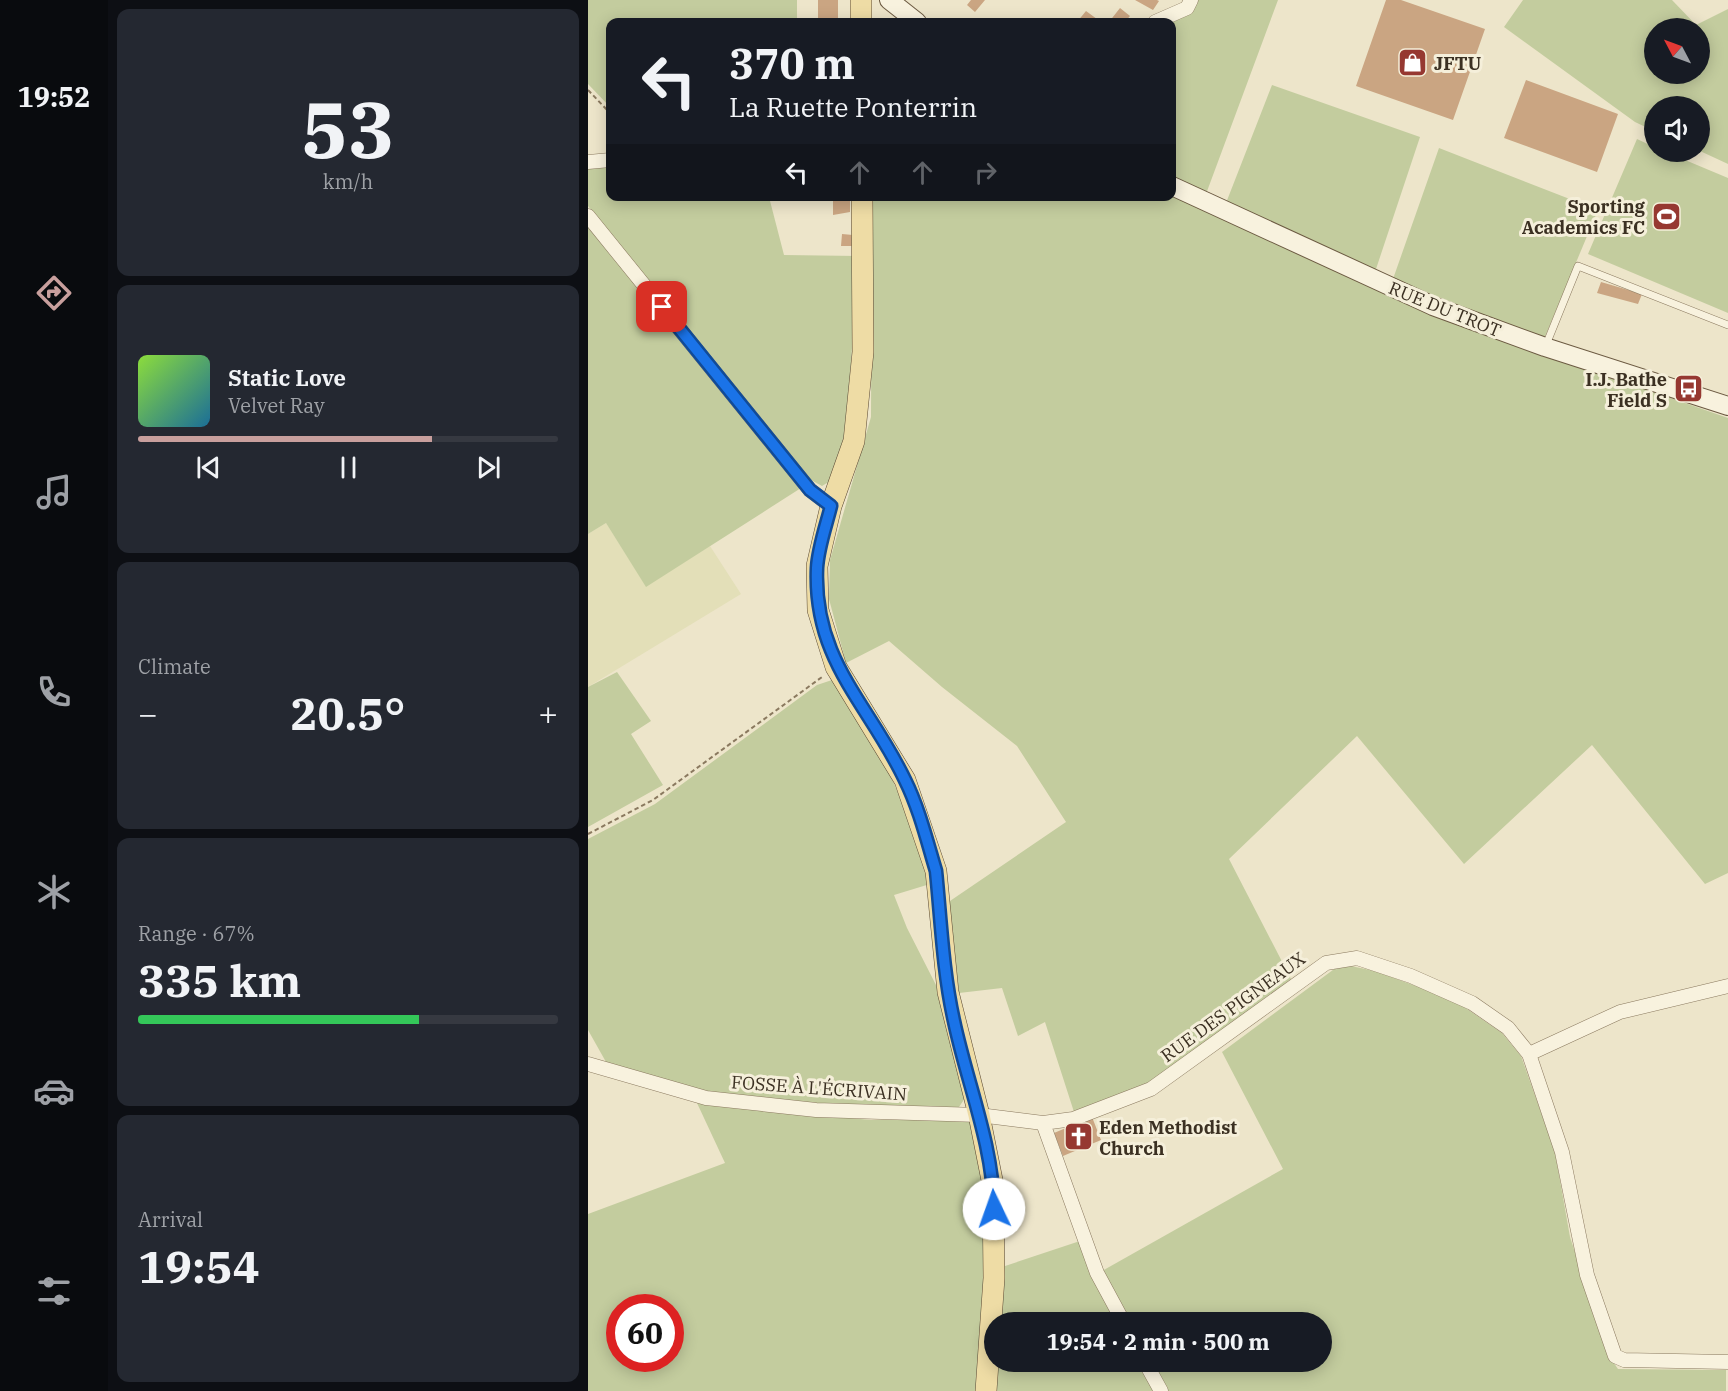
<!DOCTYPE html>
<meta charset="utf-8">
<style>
:root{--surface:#171b24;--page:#242831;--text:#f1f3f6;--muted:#9ea1a6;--line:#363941;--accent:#c89f9d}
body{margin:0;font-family:"IBM Plex Serif",serif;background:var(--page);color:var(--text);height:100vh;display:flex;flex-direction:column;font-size:22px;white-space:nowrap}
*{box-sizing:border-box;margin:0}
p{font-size:20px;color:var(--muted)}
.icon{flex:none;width:33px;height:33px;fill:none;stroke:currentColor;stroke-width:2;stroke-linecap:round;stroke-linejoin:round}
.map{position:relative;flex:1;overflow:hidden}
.side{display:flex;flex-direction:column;gap:9px;padding:9px;background:#0d0f14;width:480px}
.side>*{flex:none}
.guide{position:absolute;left:18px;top:18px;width:570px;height:183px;border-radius:12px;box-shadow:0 3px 15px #0003;background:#171b24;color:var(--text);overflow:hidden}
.needle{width:39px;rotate:311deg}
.controls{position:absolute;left:1056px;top:18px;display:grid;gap:12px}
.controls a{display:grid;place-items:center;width:66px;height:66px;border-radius:50%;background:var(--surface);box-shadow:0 3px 15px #0003;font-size:30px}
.speed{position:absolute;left:18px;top:1294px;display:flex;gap:12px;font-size:30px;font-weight:700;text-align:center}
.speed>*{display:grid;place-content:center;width:78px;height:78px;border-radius:50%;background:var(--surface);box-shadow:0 3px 15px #0003;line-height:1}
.speed .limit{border:9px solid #d22;background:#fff;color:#111}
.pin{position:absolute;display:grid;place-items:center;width:51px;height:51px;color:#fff;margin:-26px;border-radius:12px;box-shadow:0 3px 9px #0006}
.me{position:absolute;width:66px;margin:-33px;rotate:357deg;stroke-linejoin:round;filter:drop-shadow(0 0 4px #0008)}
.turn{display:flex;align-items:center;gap:21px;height:126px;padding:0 24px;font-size:27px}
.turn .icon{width:78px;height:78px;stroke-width:2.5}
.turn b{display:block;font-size:42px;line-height:51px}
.lanes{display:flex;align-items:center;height:57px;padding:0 24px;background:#0003;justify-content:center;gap:30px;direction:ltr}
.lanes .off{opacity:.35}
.big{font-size:45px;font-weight:700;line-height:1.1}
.side .widget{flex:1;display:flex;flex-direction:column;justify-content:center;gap:9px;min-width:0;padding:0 21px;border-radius:12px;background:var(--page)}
.side .dial{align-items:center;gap:0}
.dial b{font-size:78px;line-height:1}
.song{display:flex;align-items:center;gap:18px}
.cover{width:72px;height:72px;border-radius:9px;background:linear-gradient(135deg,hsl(90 70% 55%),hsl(200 70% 35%))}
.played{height:6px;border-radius:3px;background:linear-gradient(90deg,var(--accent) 70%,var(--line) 70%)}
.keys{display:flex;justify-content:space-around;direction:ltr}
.heat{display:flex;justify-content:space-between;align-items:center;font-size:33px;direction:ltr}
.charge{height:9px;border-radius:4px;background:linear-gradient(90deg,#34c759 67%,var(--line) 0)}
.trip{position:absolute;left:396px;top:1312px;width:348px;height:60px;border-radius:30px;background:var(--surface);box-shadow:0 3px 15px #0003;font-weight:700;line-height:60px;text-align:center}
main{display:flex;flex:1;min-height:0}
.tabs{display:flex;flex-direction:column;width:108px;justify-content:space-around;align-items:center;background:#090b0e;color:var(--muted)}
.tabs .icon{width:42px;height:42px}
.tabs .current{color:var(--accent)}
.tabs b{font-size:27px;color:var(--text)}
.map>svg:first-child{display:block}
.farmland{fill:#e3dfb8}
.green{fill:#c3cc9e;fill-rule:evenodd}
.building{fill:#caa582}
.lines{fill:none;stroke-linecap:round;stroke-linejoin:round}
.lane-casing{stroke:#8a795f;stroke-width:8}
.street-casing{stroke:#8a795f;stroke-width:15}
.secondary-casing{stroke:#6c5a42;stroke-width:20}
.primary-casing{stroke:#584733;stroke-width:22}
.path{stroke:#8a795f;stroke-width:2;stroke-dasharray:4.5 3;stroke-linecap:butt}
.lane{stroke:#f8f2de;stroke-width:7}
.street{stroke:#f8f2de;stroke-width:14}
.secondary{stroke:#f8f2de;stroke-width:18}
.primary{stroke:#eedca5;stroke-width:21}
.route-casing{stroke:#114b97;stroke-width:15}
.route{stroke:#1a73e8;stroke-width:10}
.labels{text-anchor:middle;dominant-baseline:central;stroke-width:6;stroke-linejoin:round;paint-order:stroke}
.poi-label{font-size:18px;font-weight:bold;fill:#3b3022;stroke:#f5efda;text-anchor:start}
.street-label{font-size:18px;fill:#3b3022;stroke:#f5efda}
</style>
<main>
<nav class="tabs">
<b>19:52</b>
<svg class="icon current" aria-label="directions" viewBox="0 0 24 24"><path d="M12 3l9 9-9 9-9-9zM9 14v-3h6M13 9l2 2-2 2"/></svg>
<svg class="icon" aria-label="music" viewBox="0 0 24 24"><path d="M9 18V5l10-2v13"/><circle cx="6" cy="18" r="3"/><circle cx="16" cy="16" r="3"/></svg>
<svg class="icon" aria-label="phone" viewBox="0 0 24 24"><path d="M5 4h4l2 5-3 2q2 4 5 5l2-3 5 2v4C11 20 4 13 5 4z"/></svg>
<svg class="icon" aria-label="climate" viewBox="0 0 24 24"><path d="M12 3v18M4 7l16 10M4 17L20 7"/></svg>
<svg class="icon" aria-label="car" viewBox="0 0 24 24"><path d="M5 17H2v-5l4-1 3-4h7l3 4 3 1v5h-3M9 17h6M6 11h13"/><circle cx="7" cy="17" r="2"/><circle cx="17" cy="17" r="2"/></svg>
<svg class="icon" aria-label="filters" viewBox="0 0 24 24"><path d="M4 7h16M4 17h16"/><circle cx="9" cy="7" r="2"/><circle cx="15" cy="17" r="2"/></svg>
</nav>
<section class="side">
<div class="widget dial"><b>53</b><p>km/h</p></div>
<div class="widget">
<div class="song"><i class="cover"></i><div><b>Static Love</b><p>Velvet Ray</p></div></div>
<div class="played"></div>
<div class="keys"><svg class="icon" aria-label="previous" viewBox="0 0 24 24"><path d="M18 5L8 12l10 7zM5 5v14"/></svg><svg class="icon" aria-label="pause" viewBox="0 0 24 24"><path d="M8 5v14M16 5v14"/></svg><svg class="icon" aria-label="next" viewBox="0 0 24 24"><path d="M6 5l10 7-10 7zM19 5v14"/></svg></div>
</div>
<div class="widget"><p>Climate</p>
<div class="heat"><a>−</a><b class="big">20.5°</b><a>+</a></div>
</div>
<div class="widget"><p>Range · 67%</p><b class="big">335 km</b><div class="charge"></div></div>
<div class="widget"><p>Arrival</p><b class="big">19:54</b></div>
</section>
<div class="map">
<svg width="1140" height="1391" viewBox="0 0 1140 1391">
<rect width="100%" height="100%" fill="#ede5ca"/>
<path class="farmland" d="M18,523L58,586L122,546L153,594L0,687V534Z"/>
<path class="green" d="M0,0H209V22H22V107L0,84Z
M608,0H690L618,194L584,177L583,22C596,19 602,12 608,0Z
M935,0H1084L1108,25L1140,9V164L1112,151V106H1066V131L1047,122L916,27ZM1066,28H1112V74H1066Z
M684,85L832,137L787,272L638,203Z
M1049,139L1066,147V152H1078L1140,178V313L1000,254Z
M851,148L1010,210L956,339L805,279Z
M22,164V196L181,197L196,255L270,256L258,440L244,480L234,486L223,480L0,206V166Z
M584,194L836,312L1140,418V873L1117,884L1004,745L876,864L769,736L641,859L703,979L565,1081L486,1112L457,1022L430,1036L414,988L371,993L359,903L478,822L429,746L354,687L301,641L258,663L241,599L242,560L283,417L284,197L584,196Z
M0,227L213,488L58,587L18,523L0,534Z
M29,672L63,721L43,734L75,785L0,827V687Z
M244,680L293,755L328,832L342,884L306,895L319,928L349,987L377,1098L371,1107L252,1106L121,1093L18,1062L0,1030V839L67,804L229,685Z
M753,964L787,971L866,1000L914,1033L933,1056L967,1152L982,1237L1021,1356L1030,1369L1138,1370V1391H579L562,1362H734V1323H541L514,1271L695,1169L634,1052Z
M109,1103L283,1120L384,1118L399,1196L391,1391H0V1214L137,1163ZM32,1308H82V1359H32Z
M492,1241L533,1323H410L414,1267Z
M408,1362H555L571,1391H406Z"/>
<path class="building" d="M230,0H250V22H230Z
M383,0H397L387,12L379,5Z
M547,0H569L571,1L565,10Z
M798,0H813L897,29L865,120L768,86Z
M532,8L542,16L537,22H521Z
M498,11L513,22H489Z
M938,80L1030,114L1009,172L916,138Z
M245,196H262V212L245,215Z
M254,234L265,235L264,246H253Z
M1013,282L1054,294L1050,304L1009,293Z
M504,1117L513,1140L475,1156L466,1133Z"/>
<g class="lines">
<defs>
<path id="lane" d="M958,345L990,266L1140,325"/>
<path id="street" d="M567,22L599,8L603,0
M0,162L22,160
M0,216L222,490L243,506
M941,1054L974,1152L999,1275L1027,1356L1036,1360L1140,1362
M0,1064L118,1098L228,1110L391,1115L455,1123L485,1119L563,1089L738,963L769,958L823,976L884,1003L920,1028L941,1054L1032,1012L1140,986
M455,1123L509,1273L536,1323
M557,1362L573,1391"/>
<path id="secondary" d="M301,0L329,22
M584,186L845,306L957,347L1140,406"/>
<path id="primary" d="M273,22V0
M274,196L275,352L266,441L243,506L229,566L230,610L248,667L317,780L348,871L360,992L391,1115L405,1185L406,1278L398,1391"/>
</defs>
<use href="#lane" class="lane-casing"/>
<use href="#street" class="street-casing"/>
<use href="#secondary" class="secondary-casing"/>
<use href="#primary" class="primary-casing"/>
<path class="path" d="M0,90L22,113
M0,834L65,800L234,677"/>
<use href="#lane" class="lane"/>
<use href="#street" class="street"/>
<use href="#secondary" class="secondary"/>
<use href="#primary" class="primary"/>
</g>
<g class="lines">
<defs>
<path id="route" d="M74,307L222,490L243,506C238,526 230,548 229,568C225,661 281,704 317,780C331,808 339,841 348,871C353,921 355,972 366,1021C379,1083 405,1144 406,1209"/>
</defs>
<use href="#route" class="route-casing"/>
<use href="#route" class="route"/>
</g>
<defs>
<symbol id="shop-square" viewBox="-11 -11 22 22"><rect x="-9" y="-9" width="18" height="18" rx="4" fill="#963831" stroke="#f5efda"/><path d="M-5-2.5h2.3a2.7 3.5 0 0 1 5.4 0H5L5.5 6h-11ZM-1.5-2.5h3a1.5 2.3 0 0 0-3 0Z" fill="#fff"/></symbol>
<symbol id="stadium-square" viewBox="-11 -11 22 22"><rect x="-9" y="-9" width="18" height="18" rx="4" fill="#963831" stroke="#f5efda"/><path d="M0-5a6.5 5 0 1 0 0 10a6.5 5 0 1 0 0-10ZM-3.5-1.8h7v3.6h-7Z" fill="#fff"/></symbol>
<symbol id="bus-square" viewBox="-11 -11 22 22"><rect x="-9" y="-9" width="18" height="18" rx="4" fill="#963831" stroke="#f5efda"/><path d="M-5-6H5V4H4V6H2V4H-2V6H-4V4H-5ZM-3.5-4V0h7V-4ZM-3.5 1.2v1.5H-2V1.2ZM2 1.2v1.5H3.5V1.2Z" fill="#fff"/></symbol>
<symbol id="church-square" viewBox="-11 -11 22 22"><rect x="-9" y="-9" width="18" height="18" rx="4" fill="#963831" stroke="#f5efda"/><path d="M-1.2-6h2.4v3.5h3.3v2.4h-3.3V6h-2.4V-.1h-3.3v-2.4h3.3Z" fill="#fff"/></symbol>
</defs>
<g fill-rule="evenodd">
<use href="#shop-square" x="808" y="46" width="33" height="33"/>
<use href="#stadium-square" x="1062" y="200" width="33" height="33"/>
<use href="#bus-square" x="1084" y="372" width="33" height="33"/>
<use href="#church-square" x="474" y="1120" width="33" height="33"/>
</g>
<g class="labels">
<g class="poi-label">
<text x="846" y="63">JFTU</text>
<text x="1057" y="206" text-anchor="end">Sporting<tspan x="1057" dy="21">Academics FC</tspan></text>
<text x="1079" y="379" text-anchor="end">I.J. Bathe<tspan x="1079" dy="21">Field S</tspan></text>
<text x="511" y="1127">Eden Methodist<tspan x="511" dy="21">Church</tspan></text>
</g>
<g class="street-label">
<text transform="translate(857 309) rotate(22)">RUE DU TROT</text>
<text transform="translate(645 1007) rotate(-36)">RUE DES PIGNEAUX</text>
<text transform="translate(231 1088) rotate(4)">FOSSE À L'ÉCRIVAIN</text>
</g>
</g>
</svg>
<div class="controls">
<a><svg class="needle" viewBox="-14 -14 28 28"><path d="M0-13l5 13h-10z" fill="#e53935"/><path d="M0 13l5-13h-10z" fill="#9ea1a6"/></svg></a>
<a><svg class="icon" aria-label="sound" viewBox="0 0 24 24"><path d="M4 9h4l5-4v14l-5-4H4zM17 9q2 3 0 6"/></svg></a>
</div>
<div class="speed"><div class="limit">60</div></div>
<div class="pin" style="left:74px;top:307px;background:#d93025"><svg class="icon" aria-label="arrive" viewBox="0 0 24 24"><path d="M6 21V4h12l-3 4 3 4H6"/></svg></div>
<svg class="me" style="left:406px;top:1209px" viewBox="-20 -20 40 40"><circle r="19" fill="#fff"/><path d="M0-13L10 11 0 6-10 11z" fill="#1a73e8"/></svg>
<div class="trip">19:54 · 2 min · 500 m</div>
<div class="guide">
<div class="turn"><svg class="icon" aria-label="left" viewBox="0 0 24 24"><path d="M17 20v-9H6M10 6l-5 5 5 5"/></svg><div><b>370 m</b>La Ruette Ponterrin</div></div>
<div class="lanes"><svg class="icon" aria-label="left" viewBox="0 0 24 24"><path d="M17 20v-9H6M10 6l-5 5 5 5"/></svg><svg class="icon off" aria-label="ahead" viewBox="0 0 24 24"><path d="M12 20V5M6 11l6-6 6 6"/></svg><svg class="icon off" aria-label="ahead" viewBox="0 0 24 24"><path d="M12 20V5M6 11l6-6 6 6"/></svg><svg class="icon off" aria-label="right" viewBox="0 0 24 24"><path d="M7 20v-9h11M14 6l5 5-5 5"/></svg></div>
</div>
</div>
</main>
